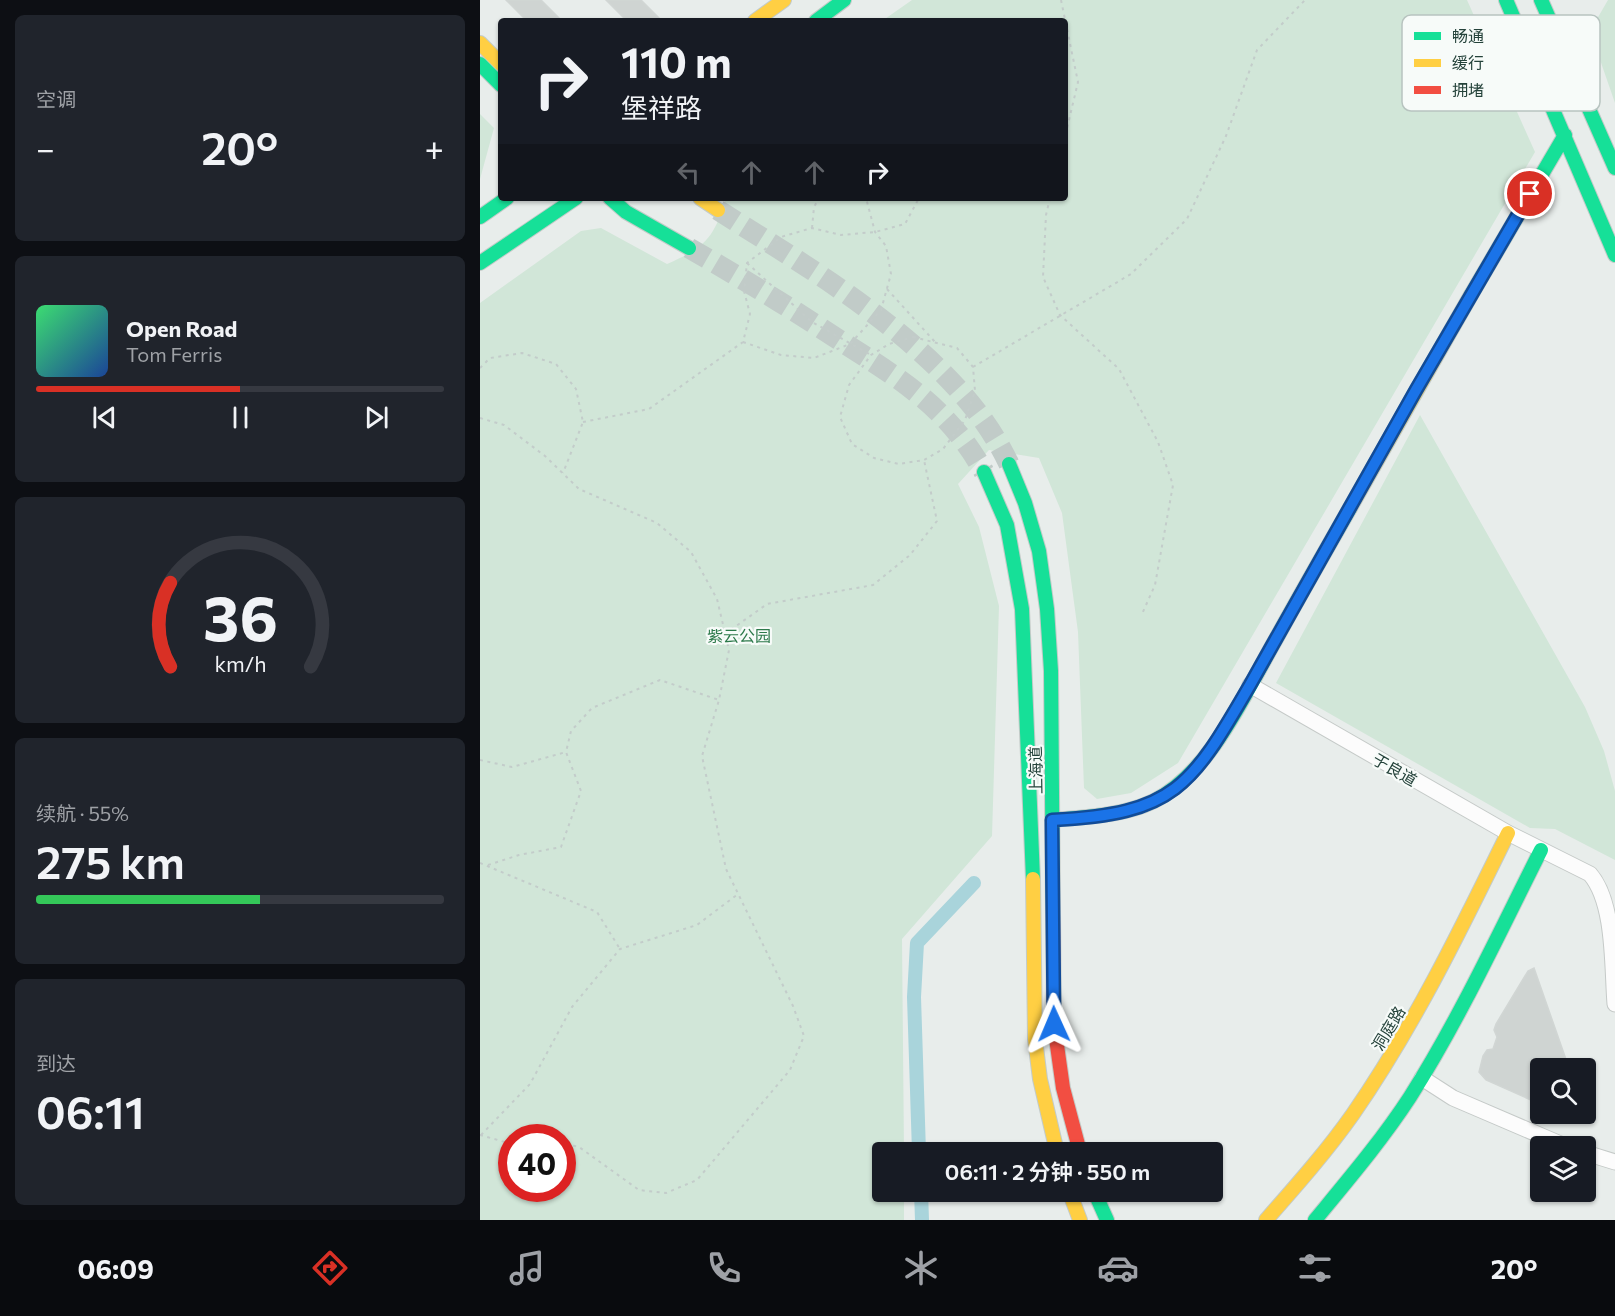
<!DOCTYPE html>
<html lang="zh">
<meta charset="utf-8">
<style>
:root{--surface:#171b24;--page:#20242c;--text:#f1f3f6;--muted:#9ea1a6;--line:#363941;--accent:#d93025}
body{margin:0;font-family:Commissioner,"Noto Sans SC",sans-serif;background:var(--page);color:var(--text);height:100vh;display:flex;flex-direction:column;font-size:22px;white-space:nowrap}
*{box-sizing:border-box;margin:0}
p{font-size:20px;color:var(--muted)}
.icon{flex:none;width:33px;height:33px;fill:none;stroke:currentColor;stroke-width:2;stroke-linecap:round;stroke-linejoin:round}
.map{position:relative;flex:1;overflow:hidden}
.panel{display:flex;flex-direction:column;gap:15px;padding:15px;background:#0d0f14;width:480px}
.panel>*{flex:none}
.banner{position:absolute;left:18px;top:18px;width:570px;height:183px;border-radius:6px;box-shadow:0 2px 4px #0004;background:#171b24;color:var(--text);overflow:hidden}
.buttons{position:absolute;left:1050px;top:1058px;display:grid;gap:12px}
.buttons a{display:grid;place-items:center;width:66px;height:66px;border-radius:6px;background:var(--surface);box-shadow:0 2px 4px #0004;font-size:30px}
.speed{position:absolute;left:18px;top:1124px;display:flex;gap:12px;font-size:30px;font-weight:700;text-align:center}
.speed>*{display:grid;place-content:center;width:78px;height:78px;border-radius:50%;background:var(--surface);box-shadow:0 2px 4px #0004;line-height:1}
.speed .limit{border:9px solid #d22;background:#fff;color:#111}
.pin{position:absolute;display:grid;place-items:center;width:51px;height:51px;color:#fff;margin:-26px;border:3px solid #fff;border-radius:50%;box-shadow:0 2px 6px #0007}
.me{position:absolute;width:66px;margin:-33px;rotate:359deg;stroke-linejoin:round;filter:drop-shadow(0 0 4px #0008)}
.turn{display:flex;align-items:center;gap:21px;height:126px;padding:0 24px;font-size:27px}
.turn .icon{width:78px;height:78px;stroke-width:2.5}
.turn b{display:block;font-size:42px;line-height:51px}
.lanes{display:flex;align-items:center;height:57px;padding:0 24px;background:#0003;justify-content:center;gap:30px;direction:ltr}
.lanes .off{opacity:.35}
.big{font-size:45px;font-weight:600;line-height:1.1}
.panel .card{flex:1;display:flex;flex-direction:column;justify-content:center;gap:9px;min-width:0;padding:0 21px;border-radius:9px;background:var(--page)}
.panel .dial{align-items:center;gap:0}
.dial svg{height:156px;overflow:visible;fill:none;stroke:var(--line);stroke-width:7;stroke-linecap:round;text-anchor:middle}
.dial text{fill:var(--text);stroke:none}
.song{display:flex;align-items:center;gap:18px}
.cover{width:72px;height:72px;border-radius:9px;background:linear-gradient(135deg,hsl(140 70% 55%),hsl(220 70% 35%))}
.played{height:6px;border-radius:3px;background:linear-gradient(90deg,var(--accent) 50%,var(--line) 50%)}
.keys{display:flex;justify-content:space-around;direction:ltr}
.heat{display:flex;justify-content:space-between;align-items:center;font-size:33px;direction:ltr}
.charge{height:9px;border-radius:4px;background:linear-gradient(90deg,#34c759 55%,var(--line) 0)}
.trip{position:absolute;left:392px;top:1142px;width:351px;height:60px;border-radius:6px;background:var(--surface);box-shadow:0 2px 4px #0004;font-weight:600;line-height:60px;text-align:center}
.tabs{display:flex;height:96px;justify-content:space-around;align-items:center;background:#090b0e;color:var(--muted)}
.tabs .icon{width:42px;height:42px}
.tabs .current{color:var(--accent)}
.tabs b{font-size:27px;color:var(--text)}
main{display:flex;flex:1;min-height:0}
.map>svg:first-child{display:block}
.green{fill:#d1e6d8;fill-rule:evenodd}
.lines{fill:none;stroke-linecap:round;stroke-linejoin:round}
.canal{stroke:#a9d4db;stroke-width:14}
.building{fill:#cfd4d2;stroke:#d1d6d4;stroke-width:1.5}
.secondary-tunnel{stroke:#c1cbc8;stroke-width:21;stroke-dasharray:21 10;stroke-linecap:butt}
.street-casing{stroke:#c5cac8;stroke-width:17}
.fast-casing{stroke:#c3cbc8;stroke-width:16}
.slow-casing{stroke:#c3cbc8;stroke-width:16}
.jam-casing{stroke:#c3cbc8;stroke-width:16}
.path{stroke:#c3ccca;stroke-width:2;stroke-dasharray:3 4.5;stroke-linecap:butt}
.street{stroke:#fcfcfc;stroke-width:15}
.fast{stroke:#16e098;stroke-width:14}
.slow{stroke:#ffcf43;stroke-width:14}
.jam{stroke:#f24e42;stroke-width:14}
.route-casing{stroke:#114b97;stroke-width:15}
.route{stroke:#1a73e8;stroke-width:10}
.labels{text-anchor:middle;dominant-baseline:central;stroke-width:4.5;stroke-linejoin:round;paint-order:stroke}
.park-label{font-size:16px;fill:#2d7a4b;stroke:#f7fbf9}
.street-label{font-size:16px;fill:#24423a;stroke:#f7fbf9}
.key{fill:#f7fbf9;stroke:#b8c4c0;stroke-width:1.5}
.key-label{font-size:16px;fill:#24423a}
</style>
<main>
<section class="panel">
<div class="card"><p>空调</p>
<div class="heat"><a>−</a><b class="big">20°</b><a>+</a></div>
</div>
<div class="card">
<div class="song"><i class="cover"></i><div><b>Open Road</b><p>Tom Ferris</p></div></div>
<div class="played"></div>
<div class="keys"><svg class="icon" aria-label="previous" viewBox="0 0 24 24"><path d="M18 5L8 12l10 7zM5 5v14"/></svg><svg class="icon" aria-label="pause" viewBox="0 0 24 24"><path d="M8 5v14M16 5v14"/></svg><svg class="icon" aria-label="next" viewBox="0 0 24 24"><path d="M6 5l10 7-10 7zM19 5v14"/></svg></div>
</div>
<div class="card dial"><svg viewBox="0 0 100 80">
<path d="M14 69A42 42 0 1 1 86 69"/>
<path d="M14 69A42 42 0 0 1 14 26" stroke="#d93025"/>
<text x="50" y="56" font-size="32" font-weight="700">36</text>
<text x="50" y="72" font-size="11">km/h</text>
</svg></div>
<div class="card"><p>续航 · 55%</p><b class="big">275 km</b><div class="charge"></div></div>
<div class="card"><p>到达</p><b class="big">06:11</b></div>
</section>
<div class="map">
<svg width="1135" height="1220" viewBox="0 0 1135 1220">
<rect width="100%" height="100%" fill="#e8edeb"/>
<path class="green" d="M432,0H987L1055,152L698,763L651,793L617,799L604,788L598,632L582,513L559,458L509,450L478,484L499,527L519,606L512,836L422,939L424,1152H402V1191H424V1220H0V303L101,231L121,228L187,264C226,247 234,238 246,198H585V21H402ZM32,1137H82V1188H32Z
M1128,0H1135V103L1110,31Z
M0,114L14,128L0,179Z
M940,415L1105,707L1124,751L1135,791V860L1075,829L1050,828L796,683Z"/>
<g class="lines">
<path class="canal" d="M439,1152L434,997L437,943L494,883
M441,1191L442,1220"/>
</g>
<path class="building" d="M26,0H61L82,21H47Z
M126,0H161L182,21H147Z
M1054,968L1089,1068H1060V1104L1006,1080L999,1072L1003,1056L1007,1050L1013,1049L1017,1037L1014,1030L1016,1024L1048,971Z"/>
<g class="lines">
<path class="secondary-tunnel" d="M238,210C338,274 477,353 529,464
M209,248C258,276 306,305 353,336C415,376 467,405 504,472"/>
<defs>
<path id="street" d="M770,685L1028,833L1110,874C1135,903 1132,967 1135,1004
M942,1078L973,1098L1085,1146
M1106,1153L1135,1162"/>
<path id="fast" d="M1026,0L1135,255
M1061,0L1135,168
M336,21L364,0
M0,64L21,85
M130,198L146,212L209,248
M0,217L27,198
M0,263L96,198
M991,295L1085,135
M529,464L545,503L559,551L567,609L571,671L573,914
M504,472L527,525L542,609L553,879
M572,820C606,817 643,816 674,801C732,771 765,693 796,639C820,595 845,552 870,508
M614,1191L627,1220
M835,1220C868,1180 902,1140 930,1097C980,1018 1019,933 1061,850"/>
<path id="slow" d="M275,21L304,0
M0,43L21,64
M220,198L238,210
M870,508L991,295
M553,879L555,1039L560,1079L577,1152
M589,1191L600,1220
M786,1220C816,1186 847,1151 873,1114C934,1026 981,929 1028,833"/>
<path id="jam" d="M573,914L574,1024L583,1088L600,1152"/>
</defs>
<use href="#street" class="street-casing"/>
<use href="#fast" class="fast-casing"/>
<use href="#slow" class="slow-casing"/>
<use href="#jam" class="jam-casing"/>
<path class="path" d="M581,0L598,82L585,137
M570,198L566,215L563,277L580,315L639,369L678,442L693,485L675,585L662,614
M332,228L334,207L339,198
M267,263L332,322L391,355
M407,289L455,342
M433,337L477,348L493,367L495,391L485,420L463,449L444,460L419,464L394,458L372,444L360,417L369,385L391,355L409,344Z
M263,342L301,355L334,358L370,344L401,310L411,274L406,246L395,232L386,198
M493,367L651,274L707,219L746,136L777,50L825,0
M0,368L10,358L42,353L76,364L96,389L103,422L83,473
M0,418L24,425L65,456L99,489L177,523L211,552L237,599L249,650L239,700L222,756L246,869L313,1006L324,1036L310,1070L217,1180L186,1193L159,1190L99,1147L82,1143
M103,422L169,409L263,342L270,314L264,291L267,263L301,237L332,228L361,235L395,232L425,224L439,198
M245,634L287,604L393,585L430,555L457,521L444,460
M0,760L32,767L86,752
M0,863L117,912L140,949
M8,865L39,855L81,847L101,791L86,752L91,731L112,708L180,680L239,700
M0,1135L32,1144
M1,1135L50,1084L92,1007L140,949L217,925L258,894"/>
<use href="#street" class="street"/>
<use href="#fast" class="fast"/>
<use href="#slow" class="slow"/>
<use href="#jam" class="jam"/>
</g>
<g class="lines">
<defs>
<path id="route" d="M574,1024L572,820C695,814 711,787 770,685L936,390L1050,194"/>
</defs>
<use href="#route" class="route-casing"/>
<use href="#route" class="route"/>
</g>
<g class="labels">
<g class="park-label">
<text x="259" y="635">紫云公园</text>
</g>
<g class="street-label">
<text transform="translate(915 769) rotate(30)">于良道</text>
<text transform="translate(555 770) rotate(-91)">上海道</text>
<text transform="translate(908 1028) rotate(-59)">洞庭路</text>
</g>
</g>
<rect x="922" y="15" width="198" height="96" rx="9" class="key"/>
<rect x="934" y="32" width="27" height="8" fill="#16e098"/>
<rect x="934" y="59" width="27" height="8" fill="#ffcf43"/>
<rect x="934" y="86" width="27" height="8" fill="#f24e42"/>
<g class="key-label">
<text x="972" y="42">畅通</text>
<text x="972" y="69">缓行</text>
<text x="972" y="96">拥堵</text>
</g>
</svg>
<div class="buttons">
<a><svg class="icon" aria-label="search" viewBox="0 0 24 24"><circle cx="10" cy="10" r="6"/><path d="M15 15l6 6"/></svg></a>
<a><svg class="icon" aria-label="layers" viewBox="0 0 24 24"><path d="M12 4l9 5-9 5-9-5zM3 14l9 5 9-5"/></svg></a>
</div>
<div class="speed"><div class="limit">40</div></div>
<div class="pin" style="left:1050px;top:194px;background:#d93025"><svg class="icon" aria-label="arrive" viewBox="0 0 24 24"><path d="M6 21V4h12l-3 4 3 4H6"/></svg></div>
<svg class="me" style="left:574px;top:1024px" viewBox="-20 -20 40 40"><path d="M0-17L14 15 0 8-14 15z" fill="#1a73e8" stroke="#fff" stroke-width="4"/></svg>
<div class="trip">06:11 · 2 分钟 · 550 m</div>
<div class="banner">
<div class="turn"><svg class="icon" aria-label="right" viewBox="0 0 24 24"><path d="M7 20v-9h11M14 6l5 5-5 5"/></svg><div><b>110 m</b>堡祥路</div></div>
<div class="lanes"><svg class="icon off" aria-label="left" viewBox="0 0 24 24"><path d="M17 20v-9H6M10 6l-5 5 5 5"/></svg><svg class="icon off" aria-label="ahead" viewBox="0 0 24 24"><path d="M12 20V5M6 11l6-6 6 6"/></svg><svg class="icon off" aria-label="ahead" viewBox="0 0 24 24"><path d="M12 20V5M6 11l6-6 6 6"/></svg><svg class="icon" aria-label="right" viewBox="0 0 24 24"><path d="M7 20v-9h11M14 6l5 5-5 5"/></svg></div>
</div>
</div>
</main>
<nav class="tabs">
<b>06:09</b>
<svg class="icon current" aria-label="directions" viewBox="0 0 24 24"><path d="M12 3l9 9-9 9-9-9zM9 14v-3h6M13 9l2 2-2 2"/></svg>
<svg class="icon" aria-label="music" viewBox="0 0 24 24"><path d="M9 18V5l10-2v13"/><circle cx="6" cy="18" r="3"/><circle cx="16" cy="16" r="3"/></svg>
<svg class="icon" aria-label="phone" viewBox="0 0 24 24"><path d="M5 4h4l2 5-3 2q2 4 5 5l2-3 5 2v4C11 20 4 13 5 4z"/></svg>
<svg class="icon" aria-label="climate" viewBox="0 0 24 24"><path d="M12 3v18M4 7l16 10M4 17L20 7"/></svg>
<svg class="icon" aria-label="car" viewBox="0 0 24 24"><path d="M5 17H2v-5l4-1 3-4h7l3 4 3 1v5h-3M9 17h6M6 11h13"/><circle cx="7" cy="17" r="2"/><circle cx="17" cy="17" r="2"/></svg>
<svg class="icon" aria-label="filters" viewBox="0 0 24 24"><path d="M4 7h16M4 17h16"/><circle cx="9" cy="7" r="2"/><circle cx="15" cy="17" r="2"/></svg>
<b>20°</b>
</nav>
